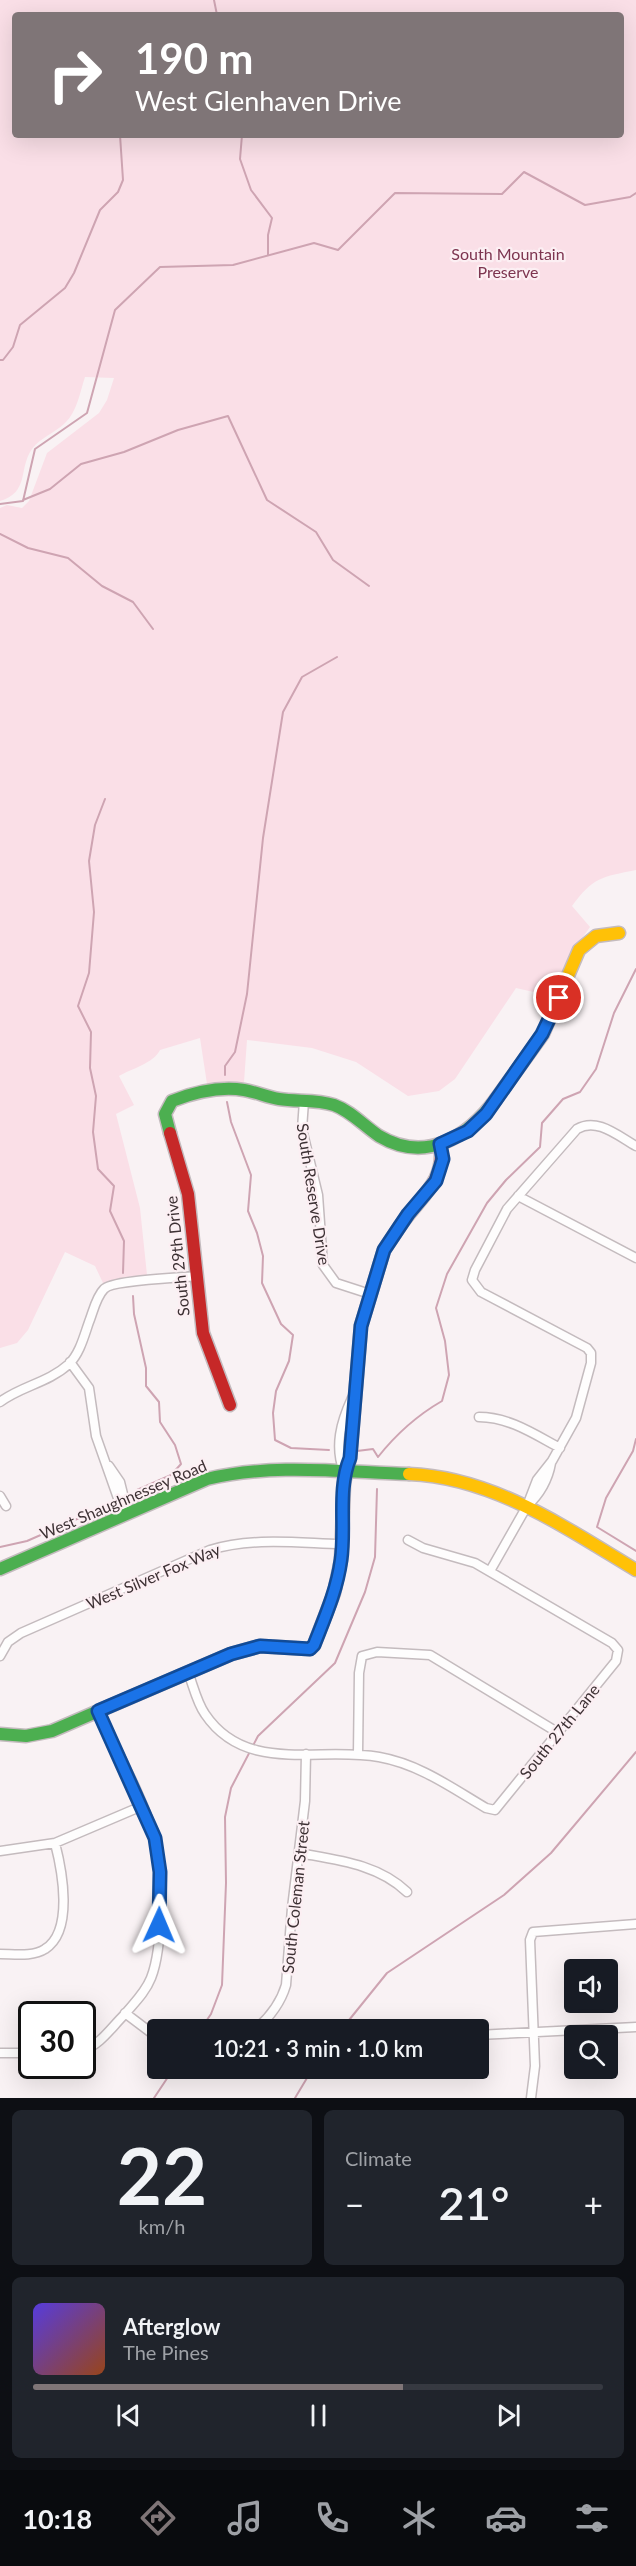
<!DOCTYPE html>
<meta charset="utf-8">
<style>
:root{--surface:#171b24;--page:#20242c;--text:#f1f3f6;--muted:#9ea1a6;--line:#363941;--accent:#7f7577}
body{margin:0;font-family:Lato,sans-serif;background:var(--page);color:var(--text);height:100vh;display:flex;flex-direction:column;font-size:22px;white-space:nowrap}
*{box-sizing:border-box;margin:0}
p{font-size:20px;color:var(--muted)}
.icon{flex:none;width:33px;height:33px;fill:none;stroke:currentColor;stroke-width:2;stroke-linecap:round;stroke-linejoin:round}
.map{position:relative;height:2098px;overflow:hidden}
.panel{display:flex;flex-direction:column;gap:12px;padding:12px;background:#0d0f14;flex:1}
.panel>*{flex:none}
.top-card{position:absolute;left:12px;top:12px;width:612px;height:126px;border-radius:6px;box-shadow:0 6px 24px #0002;background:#7f7577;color:#fff;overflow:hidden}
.controls{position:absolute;left:564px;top:1959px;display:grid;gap:12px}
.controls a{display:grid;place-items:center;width:54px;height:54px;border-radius:6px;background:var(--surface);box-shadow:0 6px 24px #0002;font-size:30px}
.speed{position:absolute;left:18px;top:2001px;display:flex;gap:12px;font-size:30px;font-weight:700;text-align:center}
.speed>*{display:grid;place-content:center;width:78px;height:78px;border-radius:50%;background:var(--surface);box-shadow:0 6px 24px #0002;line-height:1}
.speed .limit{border:3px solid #111;border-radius:9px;background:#fff;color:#111}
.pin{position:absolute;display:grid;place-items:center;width:51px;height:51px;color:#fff;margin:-26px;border:3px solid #fff;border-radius:50%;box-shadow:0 2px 6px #0007}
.me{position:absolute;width:66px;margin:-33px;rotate:1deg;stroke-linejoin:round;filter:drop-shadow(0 0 4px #0008)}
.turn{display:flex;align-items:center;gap:21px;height:126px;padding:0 24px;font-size:27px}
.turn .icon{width:78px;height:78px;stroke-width:2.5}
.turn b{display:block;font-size:42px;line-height:51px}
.big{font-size:45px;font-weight:600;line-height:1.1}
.panel .widget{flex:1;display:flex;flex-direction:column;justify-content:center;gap:9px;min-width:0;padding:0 21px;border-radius:9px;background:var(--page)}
.panel .dial{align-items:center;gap:0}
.dial b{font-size:78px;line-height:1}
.song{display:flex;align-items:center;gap:18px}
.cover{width:72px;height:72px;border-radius:9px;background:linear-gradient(135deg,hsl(250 70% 55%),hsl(20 70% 35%))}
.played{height:6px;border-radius:3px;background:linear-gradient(90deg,var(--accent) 65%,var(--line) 65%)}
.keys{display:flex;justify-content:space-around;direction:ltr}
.heat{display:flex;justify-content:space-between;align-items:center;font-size:33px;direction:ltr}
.panel .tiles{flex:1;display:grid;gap:12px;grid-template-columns:1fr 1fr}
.widget:last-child{grid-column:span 2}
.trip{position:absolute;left:147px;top:2019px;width:342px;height:60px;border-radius:6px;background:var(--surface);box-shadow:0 6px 24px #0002;font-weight:600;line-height:60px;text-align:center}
.tab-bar{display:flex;height:96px;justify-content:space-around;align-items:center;background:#090b0e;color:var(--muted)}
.tab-bar .icon{width:42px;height:42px}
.tab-bar .active{color:var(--accent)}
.tab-bar b{font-size:27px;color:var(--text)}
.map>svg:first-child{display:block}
.green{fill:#fadfe7;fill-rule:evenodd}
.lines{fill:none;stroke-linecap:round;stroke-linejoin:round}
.stream{stroke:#cea4b2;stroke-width:2}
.street-casing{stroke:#c4bbbe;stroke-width:11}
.fast-casing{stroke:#c4bbbe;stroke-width:15}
.slow-casing{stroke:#c4bbbe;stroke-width:15}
.jam-casing{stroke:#c4bbbe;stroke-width:15}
.street{stroke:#fefdfd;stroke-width:8}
.fast{stroke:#4caf50;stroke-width:12}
.slow{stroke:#ffc107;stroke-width:12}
.jam{stroke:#c62828;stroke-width:12}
.route-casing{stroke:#114b97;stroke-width:15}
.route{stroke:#1a73e8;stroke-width:10}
.labels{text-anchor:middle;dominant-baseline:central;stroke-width:4.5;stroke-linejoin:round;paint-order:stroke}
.park-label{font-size:16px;fill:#7d3550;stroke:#fceff3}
.street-label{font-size:16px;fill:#3d3134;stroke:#fceff3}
</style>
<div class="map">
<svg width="636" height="2098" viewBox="0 0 636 2098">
<rect width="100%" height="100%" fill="#f9f2f4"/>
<path class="green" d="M0,0H636V870C602,877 593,877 572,906L590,927L568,958L551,996L516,988L455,1079L439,1091L408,1096L356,1062L312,1048L247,1040L244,1082L207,1084L200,1038L160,1050C154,1063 131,1069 119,1076L134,1105L116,1114L140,1208L147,1275L103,1283L95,1266L65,1252L28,1330L17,1343L0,1348V508L7,505L22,508L29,501L47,453L99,413L107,400L114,378L85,377C80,392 77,412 65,423C55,433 41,437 32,449C18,469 30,492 0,501ZM15,15H621V135H15Z"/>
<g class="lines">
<path class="stream" d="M214,0L217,15
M242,135L240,159L251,190L272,218L268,235V255
M0,360H3L13,347L20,325L65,288L74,273L100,210L118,192L123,180L120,135
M23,500L50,489L81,464L124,452L178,430L228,416L267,500L316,532L333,560L369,586
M0,504L23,501L35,449L87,413L115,310L160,267L233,265L314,243L338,250L395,193L502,194L524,172L585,205L630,197L636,193
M0,534L28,548L68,558L102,586L133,602L153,629
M105,799L95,825L89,861L94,912L89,973L78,1006L91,1032L90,1068L96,1096L93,1132L98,1169L114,1186L110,1211L124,1241L123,1273
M225,1075V1066L235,1052L247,994L263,838L283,712L302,677L337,657
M227,1102L231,1122L251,1175L248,1211L257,1233L263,1256L262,1283L281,1324L293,1335L289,1361L276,1391L273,1413L275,1440L291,1448L329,1450
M636,1439L633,1451L606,1498L597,1527L636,1551
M357,1451L373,1449L378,1457C397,1433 416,1416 442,1401L449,1375L445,1341L436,1308L447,1274L487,1203L506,1180L540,1147L542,1123L563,1099L580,1092L596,1069L614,1013L636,969
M133,1495L137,1490L171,1475L181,1464L175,1445L160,1422L159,1402L146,1386V1368L134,1314L133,1296
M0,1547L27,1541L109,1505
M200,2030L211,2014L222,1985L226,1883L225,1817L231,1788L258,1736L335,1663L365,1592L375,1557L377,1489
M341,2030L387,1973L504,1895L551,1853L636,1752
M154,2098L174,2068
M295,2098L313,2068"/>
<defs>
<path id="street" d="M304,1101L302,1129L318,1195L323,1265L336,1283L370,1294
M518,1196L636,1258
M70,1362L89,1388L96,1436L120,1504L128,1514
M0,1402C21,1386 48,1383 69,1364C80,1353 84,1336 89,1322C93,1312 96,1297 104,1289C112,1280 180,1278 196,1276
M479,1417C509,1417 534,1434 560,1448
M109,1466L120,1482L128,1514
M344,1472C334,1446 341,1422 352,1398
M0,1496L6,1506
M527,1506C540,1494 548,1480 551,1463
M490,1571L527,1506L537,1480L552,1461L576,1418L591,1363V1353L587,1348L481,1292L472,1280L475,1270L507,1209L577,1129C597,1117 618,1136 636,1146
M0,1656L8,1642L21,1633L210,1550C252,1537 298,1543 341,1544
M188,1672C193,1685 197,1703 205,1714C246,1775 319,1746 379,1757C419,1764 452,1788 486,1808L495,1810L616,1661L618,1650L612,1643L475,1563L423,1548L408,1540
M358,1754L359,1673L362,1656L377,1652L430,1655L557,1732
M0,1851L55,1843L142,1806
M299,1853C337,1860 378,1864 407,1892
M0,1954C14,1954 33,1957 45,1949C74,1931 62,1870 55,1843
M125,2013L158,2038
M255,2030C269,2018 281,2002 286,1985L292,1908L305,1801L306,1754
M478,2035L636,2027
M82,2051C100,2045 111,2028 124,2015C134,2003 145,1993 151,1978C163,1948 164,1868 154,1837C143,1797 116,1750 98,1711
M0,2053H32
M531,2098L535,2066L530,1940L533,1932L636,1924"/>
<path id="fast" d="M170,1133L165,1114L172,1101C195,1092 219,1086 244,1090C256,1092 267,1097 279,1099C297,1102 316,1099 334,1105C351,1111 364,1126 379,1136C426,1164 468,1137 496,1099
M0,1569L207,1479C272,1463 343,1472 409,1474
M0,1734L26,1736L52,1731L231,1654L260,1646L310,1649L314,1645L334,1593L341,1560L344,1483L350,1458L361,1326L384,1250L400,1226"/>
<path id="slow" d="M496,1099L543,1034L579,950L596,936L619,933
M409,1474C493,1477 566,1528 636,1570"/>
<path id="jam" d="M170,1133L188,1194L203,1333L230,1405
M400,1226C419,1198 447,1181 440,1144"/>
</defs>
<use href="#street" class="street-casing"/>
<use href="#fast" class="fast-casing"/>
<use href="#slow" class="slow-casing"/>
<use href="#jam" class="jam-casing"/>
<use href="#street" class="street"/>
<use href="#fast" class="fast"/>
<use href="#slow" class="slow"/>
<use href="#jam" class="jam"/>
</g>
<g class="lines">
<defs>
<path id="route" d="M159,1925L160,1872L155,1838L98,1711L231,1654L260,1646L310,1649L314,1645C325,1617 337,1590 341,1560C346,1527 337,1490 350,1458L361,1326L384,1250L408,1214L436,1181L443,1159L440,1144L468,1131L486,1114L542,1034L559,998"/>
</defs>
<use href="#route" class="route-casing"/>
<use href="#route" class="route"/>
</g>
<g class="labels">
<g class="park-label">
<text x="508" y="253">South Mountain<tspan x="508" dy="18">Preserve</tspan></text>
</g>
<g class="street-label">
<text transform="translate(314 1194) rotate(81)">South Reserve Drive</text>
<text transform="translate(177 1256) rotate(-96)">South 29th Drive</text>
<text transform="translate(123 1499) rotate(-23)">West Shaughnessey Road</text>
<text transform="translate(153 1576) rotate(-23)">West Silver Fox Way</text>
<text transform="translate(559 1731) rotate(-51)">South 27th Lane</text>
<text transform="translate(295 1897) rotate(-84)">South Coleman Street</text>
</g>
</g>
</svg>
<div class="controls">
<a><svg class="icon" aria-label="sound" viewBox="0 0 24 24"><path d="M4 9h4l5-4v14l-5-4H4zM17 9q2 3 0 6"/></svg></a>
<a><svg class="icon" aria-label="search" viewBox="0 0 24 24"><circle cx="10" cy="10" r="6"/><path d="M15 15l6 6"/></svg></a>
</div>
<div class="speed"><div class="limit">30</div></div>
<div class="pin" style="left:559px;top:998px;background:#d93025"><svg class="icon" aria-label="arrive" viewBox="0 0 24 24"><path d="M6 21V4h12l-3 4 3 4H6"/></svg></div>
<svg class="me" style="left:159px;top:1925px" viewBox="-20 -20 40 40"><path d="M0-17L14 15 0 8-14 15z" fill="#1a73e8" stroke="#fff" stroke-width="4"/></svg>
<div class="trip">10:21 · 3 min · 1.0 km</div>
<div class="top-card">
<div class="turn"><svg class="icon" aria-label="right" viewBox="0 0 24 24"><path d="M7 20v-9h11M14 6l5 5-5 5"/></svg><div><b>190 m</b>West Glenhaven Drive</div></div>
</div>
</div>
<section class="panel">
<div class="tiles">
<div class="widget dial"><b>22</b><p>km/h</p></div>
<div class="widget"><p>Climate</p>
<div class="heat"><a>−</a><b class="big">21°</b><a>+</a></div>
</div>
<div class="widget">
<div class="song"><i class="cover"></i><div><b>Afterglow</b><p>The Pines</p></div></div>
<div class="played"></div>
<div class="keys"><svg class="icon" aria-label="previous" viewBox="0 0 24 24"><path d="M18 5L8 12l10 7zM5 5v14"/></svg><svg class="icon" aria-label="pause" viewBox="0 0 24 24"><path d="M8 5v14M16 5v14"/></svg><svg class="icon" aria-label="next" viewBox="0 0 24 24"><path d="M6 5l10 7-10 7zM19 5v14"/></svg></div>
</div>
</div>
</section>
<nav class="tab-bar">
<b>10:18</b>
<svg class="icon active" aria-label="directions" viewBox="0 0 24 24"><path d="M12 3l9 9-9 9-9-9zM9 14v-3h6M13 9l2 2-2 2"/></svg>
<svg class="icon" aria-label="music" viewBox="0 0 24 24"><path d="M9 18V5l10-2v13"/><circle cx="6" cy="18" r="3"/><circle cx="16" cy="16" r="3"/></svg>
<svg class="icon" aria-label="phone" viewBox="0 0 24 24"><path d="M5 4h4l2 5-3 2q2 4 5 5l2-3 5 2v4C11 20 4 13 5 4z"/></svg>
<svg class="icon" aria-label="climate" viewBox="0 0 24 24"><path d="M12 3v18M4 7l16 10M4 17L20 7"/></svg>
<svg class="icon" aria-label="car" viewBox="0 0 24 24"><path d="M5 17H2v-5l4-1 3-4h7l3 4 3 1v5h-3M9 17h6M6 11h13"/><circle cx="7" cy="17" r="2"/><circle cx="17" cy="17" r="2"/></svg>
<svg class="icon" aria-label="filters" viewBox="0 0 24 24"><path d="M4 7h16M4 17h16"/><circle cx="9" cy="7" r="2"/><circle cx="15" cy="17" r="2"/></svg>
</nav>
